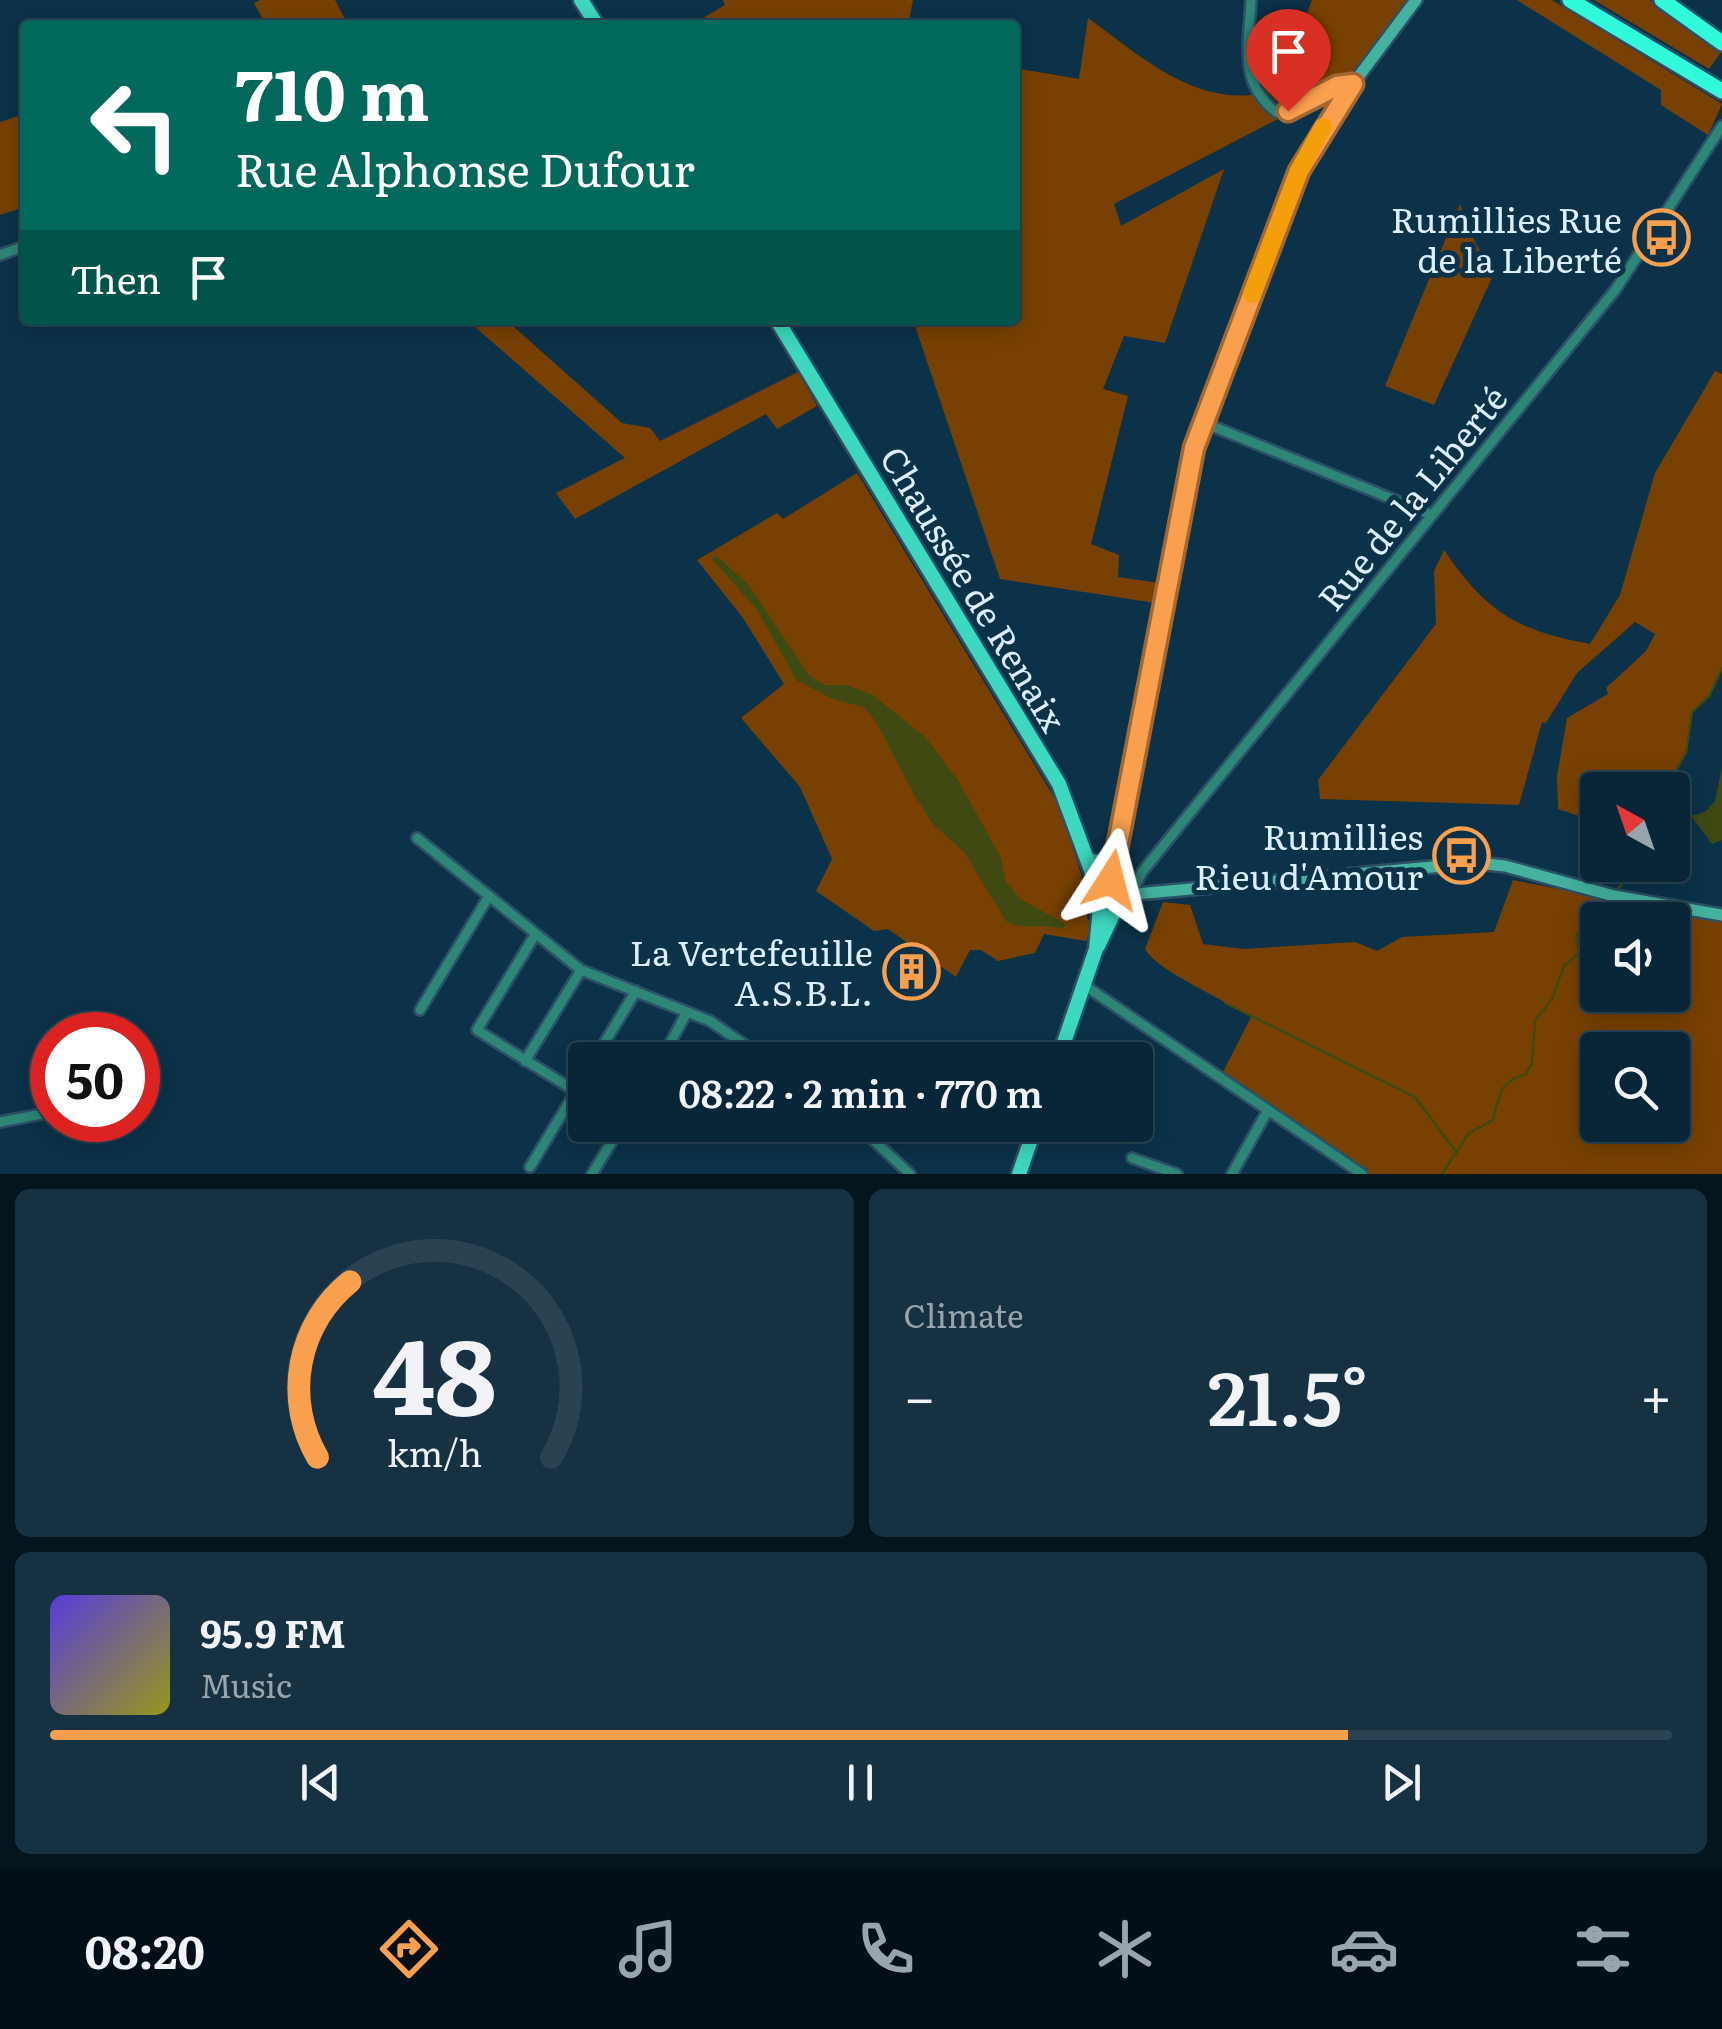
<!DOCTYPE html>
<meta charset="utf-8">
<style>
:root{--surface:#082637;--page:#163242;--text:#f1f3f6;--muted:#98a5ad;--line:#294352;--accent:#fa9f4e}
body{margin:0;font-family:Literata,serif;background:var(--page);color:var(--text);height:100vh;display:flex;flex-direction:column;font-size:38px;white-space:nowrap}
*{box-sizing:border-box;margin:0}
p{font-size:32px;color:var(--muted)}
.icon{flex:none;width:55px;height:55px;fill:none;stroke:currentColor;stroke-width:2;stroke-linecap:round;stroke-linejoin:round}
.map{position:relative;height:1174px;overflow:hidden}
.panel{display:flex;flex-direction:column;gap:15px;padding:15px;background:#04151e;flex:1}
.panel>*{flex:none}
.hud{position:absolute;left:20px;top:20px;width:1000px;height:305px;border-radius:10px;box-shadow:0 5px 25px #0003,0 0 0 2px var(--line);background:#00695c;color:#fff;overflow:hidden}
.needle{width:65px;rotate:320deg}
.controls{position:absolute;left:1580px;top:772px;display:grid;gap:20px}
.controls a{display:grid;place-items:center;width:110px;height:110px;border-radius:10px;background:var(--surface);box-shadow:0 5px 25px #0003,0 0 0 2px var(--line);font-size:50px}
.speed{position:absolute;left:30px;top:1012px;display:flex;gap:20px;font-size:50px;font-weight:700;text-align:center}
.speed>*{display:grid;place-content:center;width:130px;height:130px;border-radius:50%;background:var(--surface);box-shadow:0 5px 25px #0003,0 0 0 2px var(--line);line-height:1}
.speed .limit{border:15px solid #d22;background:#fff;color:#111}
.pin{position:absolute;display:grid;place-items:center;width:85px;height:85px;color:#fff;margin:-102px -42px;border-radius:50% 50% 50% 0;rotate:-45deg;box-shadow:0 0 10px #0007}
.pin .icon{rotate:45deg}
.me{position:absolute;width:110px;margin:-55px;rotate:9deg;stroke-linejoin:round;filter:drop-shadow(0 0 8px #0008)}
.turn{display:flex;align-items:center;gap:35px;height:210px;padding:0 50px;font-size:45px}
.turn .icon{width:130px;height:130px;stroke-width:2.5}
.turn b{display:block;font-size:70px;line-height:85px}
.then{display:flex;align-items:center;height:95px;padding:0 50px;background:#0003;gap:20px;font-size:38px}
.big{font-size:75px;font-weight:600;line-height:1.1}
.panel .tile{flex:1;display:flex;flex-direction:column;justify-content:center;gap:15px;min-width:0;padding:0 35px;border-radius:15px;background:var(--page)}
.panel .dial{align-items:center;gap:0}
.dial svg{height:260px;overflow:visible;fill:none;stroke:var(--line);stroke-width:7;stroke-linecap:round;text-anchor:middle}
.dial text{fill:var(--text);stroke:none}
.song{display:flex;align-items:center;gap:30px}
.cover{width:120px;height:120px;border-radius:15px;background:linear-gradient(135deg,hsl(250 70% 55%),hsl(60 70% 35%))}
.played{height:10px;border-radius:5px;background:linear-gradient(90deg,var(--accent) 80%,var(--line) 80%)}
.keys{display:flex;justify-content:space-around;direction:ltr}
.heat{display:flex;justify-content:space-between;align-items:center;font-size:55px;direction:ltr}
.panel .tiles{flex:1;display:grid;gap:15px;grid-template-columns:1fr 1fr}
.tile:last-child{grid-column:span 2}
.trip{position:absolute;left:568px;top:1042px;width:585px;height:100px;border-radius:10px;background:var(--surface);box-shadow:0 5px 25px #0003,0 0 0 2px var(--line);font-weight:600;line-height:100px;text-align:center}
.tab-bar{display:flex;height:160px;justify-content:space-around;align-items:center;background:#030f16;color:var(--muted)}
.tab-bar .icon{width:70px;height:70px}
.tab-bar .current{color:var(--accent)}
.tab-bar b{font-size:45px;color:var(--text)}
.map>svg:first-child{display:block}
.green{fill:#784102;fill-rule:evenodd}
.water{fill:#3f4a12}
.lines{fill:none;stroke-linecap:round;stroke-linejoin:round}
.stream{stroke:#3f4a12;stroke-width:2.5}
.street-casing{stroke:#2c5066;stroke-width:14}
.secondary-casing{stroke:#2c5066;stroke-width:16}
.primary-casing{stroke:#2c5066;stroke-width:19}
.highway-casing{stroke:#2c5066;stroke-width:20}
.street{stroke:#2e8677;stroke-width:9}
.secondary{stroke:#44b29f;stroke-width:11}
.primary{stroke:#3ed7bf;stroke-width:14}
.highway{stroke:#31f9db;stroke-width:15}
.route-casing{stroke:#a26733;stroke-width:25}
.route{stroke:#fa9f4e;stroke-width:18}
.slow{stroke:#f59e0b;stroke-width:18}
.labels{text-anchor:middle;dominant-baseline:central;stroke-width:10;stroke-linejoin:round;paint-order:stroke}
.poi-label{font-size:35px;fill:#dbeffe;stroke:#0b3249;text-anchor:end}
.street-label{font-size:35px;fill:#dbeffe;stroke:#0b3249}
</style>
<div class="map">
<svg width="1722" height="1174" viewBox="0 0 1722 1174">
<rect width="100%" height="100%" fill="#0b3249"/>
<path class="green" d="M260,0H335L348,25H266L254,3Z
M723,0H913L908,25H691L725,5Z
M1312,0H1408L1349,77L1281,106L1260,86L1281,81Z
M1517,0H1552L1722,104L1708,135L1661,105V90Z
M1594,0H1650L1721,52L1709,69Z
M1088,18C1138,54 1188,101 1252,95L1278,119L1114,204L1121,226L1224,169L1165,343L1124,336L1103,389L1128,396L1091,544L1119,555L1118,577L1159,583L1155,603L1000,579L913,320H1015V281L1021,277L1015,266V68L1079,79Z
M25,114V207L0,215V122Z
M1460,204L1475,242L1494,273L1434,405L1385,386Z
M467,320H506L622,423L650,428L660,441L798,372L817,406L777,429L766,414L575,519L556,493L625,458Z
M1715,371L1722,374V668L1709,696L1692,712L1686,752L1665,790H1598L1597,822L1558,809L1557,776L1567,718L1608,694L1606,688L1646,651L1655,634L1635,622L1577,673L1546,723L1542,722L1519,805L1320,799L1318,780L1436,624L1434,571L1444,550C1485,611 1517,631 1590,644L1620,595L1655,473Z
M857,473L1060,807L1088,896L1087,918L1092,925L1086,941L1044,934L1035,953L998,961L981,950H970L956,977L888,929L874,931L816,891L832,859L800,787L741,718L784,684L743,618L697,560L777,513L783,519Z
M1513,880L1722,921V1174H1365L1223,1072L1251,1017C1224,999 1157,971 1145,949L1163,902L1190,905L1203,944L1243,949L1355,942L1377,951L1402,937L1494,932ZM1598,920H1672V995H1598ZM1598,1050H1672V1125H1598Z"/>
<path class="water" d="M716,556L748,584L810,676L824,685H847L873,695L925,737L958,780L1001,858L1006,882L1020,899L1066,924L1063,929C1044,923 1023,931 1006,921L964,852L934,825L917,800L876,722L863,707L831,698L796,680L758,611L711,558Z
M1722,767V840L1712,844L1691,816L1705,812L1715,801Z"/>
<g class="lines">
<path class="stream" d="M1665,790L1686,752L1692,712L1709,696L1722,668
M1617,891L1634,865
M1225,1003L1415,1097L1457,1153
M1442,1174L1469,1133L1493,1120C1499,1096 1499,1082 1526,1074L1532,1063L1535,1021L1552,999L1564,966L1579,953L1576,936L1585,921L1612,902"/>
<defs>
<path id="street" d="M1251,0C1249,44 1238,82 1276,112C1304,110 1325,88 1353,85
M0,255L25,246
M1202,422L1432,515
M417,838L581,970L710,1021L767,1060
M1131,895L1142,872L1616,289L1722,126
M535,935L477,1030L585,1097
M1084,985L1362,1174
M420,1010L489,896
M594,1060L636,991
M661,1060L687,1012
M525,1061L581,970
M0,1122L52,1112
M857,1125L910,1174
M1132,1158L1177,1174
M530,1167L585,1076
M592,1174L622,1125
M1232,1174L1268,1110"/>
<path id="secondary" d="M1089,859L1104,862L1115,848
M1109,895L1184,484L1205,414L1302,163L1332,112L1416,0
M1114,896L1476,863L1505,866L1614,896L1722,915"/>
<path id="primary" d="M581,0L597,25
M777,320L1059,784L1101,897
M1098,946L1118,904L1111,895L1101,897
M1058,1060L1096,949L1101,897
M1019,1174L1036,1125"/>
<path id="highway" d="M1570,0L1722,91
M1662,0L1722,43"/>
</defs>
<use href="#street" class="street-casing"/>
<use href="#secondary" class="secondary-casing"/>
<use href="#primary" class="primary-casing"/>
<use href="#highway" class="highway-casing"/>
<use href="#street" class="street"/>
<use href="#secondary" class="secondary"/>
<use href="#primary" class="primary"/>
<use href="#highway" class="highway"/>
</g>
<g class="lines">
<defs>
<path id="route" d="M1111,880L1194,448L1299,171L1353,84L1337,86L1288,111"/>
</defs>
<use href="#route" class="route-casing"/>
<use href="#route" class="route"/>
<path class="slow" d="M1252,294L1299,171L1323,127"/>
</g>
<defs>
<symbol id="bus-ring" viewBox="-11 -11 22 22"><circle r="9.5" fill="#0b3249" stroke="#fa9f4e" stroke-width="1.5"/><path d="M-5-6H5V4H4V6H2V4H-2V6H-4V4H-5ZM-3.5-4V0h7V-4ZM-3.5 1.2v1.5H-2V1.2ZM2 1.2v1.5H3.5V1.2Z" fill="#fa9f4e"/></symbol>
<symbol id="building-ring" viewBox="-11 -11 22 22"><circle r="9.5" fill="#0b3249" stroke="#fa9f4e" stroke-width="1.5"/><path d="M-4-6H4V6H1V3H-1V6H-4ZM-2.5-4.3h1.7v1.8h-1.7ZM.8-4.3h1.7v1.8H.8ZM-2.5-1h1.7V.8h-1.7ZM.8-1h1.7V.8H.8Z" fill="#fa9f4e"/></symbol>
</defs>
<g fill-rule="evenodd">
<use href="#bus-ring" x="1630" y="206" width="63" height="63"/>
<use href="#bus-ring" x="1430" y="824" width="63" height="63"/>
<use href="#building-ring" x="880" y="940" width="63" height="63"/>
</g>
<g class="labels">
<g class="poi-label">
<text x="1622" y="218">Rumillies Rue<tspan x="1622" dy="40">de la Liberté</tspan></text>
<text x="1423" y="835">Rumillies<tspan x="1423" dy="40">Rieu d'Amour</tspan></text>
<text x="873" y="951">La Vertefeuille<tspan x="873" dy="40">A.S.B.L.</tspan></text>
</g>
<g class="street-label">
<text transform="translate(1411 497) rotate(-51)">Rue de la Liberté</text>
<text transform="translate(975 588) rotate(59)">Chaussée de Renaix</text>
</g>
</g>
</svg>
<div class="controls">
<a><svg class="needle" viewBox="-14 -14 28 28"><path d="M0-13l5 13h-10z" fill="#e53935"/><path d="M0 13l5-13h-10z" fill="#98a5ad"/></svg></a>
<a><svg class="icon" aria-label="sound" viewBox="0 0 24 24"><path d="M4 9h4l5-4v14l-5-4H4zM17 9q2 3 0 6"/></svg></a>
<a><svg class="icon" aria-label="search" viewBox="0 0 24 24"><circle cx="10" cy="10" r="6"/><path d="M15 15l6 6"/></svg></a>
</div>
<div class="speed"><div class="limit">50</div></div>
<div class="pin" style="left:1288px;top:111px;background:#d93025"><svg class="icon" aria-label="arrive" viewBox="0 0 24 24"><path d="M6 21V4h12l-3 4 3 4H6"/></svg></div>
<svg class="me" style="left:1111px;top:880px" viewBox="-20 -20 40 40"><path d="M0-17L14 15 0 8-14 15z" fill="#fa9f4e" stroke="#fff" stroke-width="4"/></svg>
<div class="trip">08:22 · 2 min · 770 m</div>
<div class="hud">
<div class="turn"><svg class="icon" aria-label="left" viewBox="0 0 24 24"><path d="M17 20v-9H6M10 6l-5 5 5 5"/></svg><div><b>710 m</b>Rue Alphonse Dufour</div></div>
<div class="then">Then<svg class="icon" aria-label="arrive" viewBox="0 0 24 24"><path d="M6 21V4h12l-3 4 3 4H6"/></svg></div>
</div>
</div>
<section class="panel">
<div class="tiles">
<div class="tile dial"><svg viewBox="0 0 100 80">
<path d="M14 69A42 42 0 1 1 86 69"/>
<path d="M14 69A42 42 0 0 1 24 15" stroke="#fa9f4e"/>
<text x="50" y="56" font-size="32" font-weight="700">48</text>
<text x="50" y="72" font-size="11">km/h</text>
</svg></div>
<div class="tile"><p>Climate</p>
<div class="heat"><a>−</a><b class="big">21.5°</b><a>+</a></div>
</div>
<div class="tile">
<div class="song"><i class="cover"></i><div><b>95.9 FM</b><p>Music</p></div></div>
<div class="played"></div>
<div class="keys"><svg class="icon" aria-label="previous" viewBox="0 0 24 24"><path d="M18 5L8 12l10 7zM5 5v14"/></svg><svg class="icon" aria-label="pause" viewBox="0 0 24 24"><path d="M8 5v14M16 5v14"/></svg><svg class="icon" aria-label="next" viewBox="0 0 24 24"><path d="M6 5l10 7-10 7zM19 5v14"/></svg></div>
</div>
</div>
</section>
<nav class="tab-bar">
<b>08:20</b>
<svg class="icon current" aria-label="directions" viewBox="0 0 24 24"><path d="M12 3l9 9-9 9-9-9zM9 14v-3h6M13 9l2 2-2 2"/></svg>
<svg class="icon" aria-label="music" viewBox="0 0 24 24"><path d="M9 18V5l10-2v13"/><circle cx="6" cy="18" r="3"/><circle cx="16" cy="16" r="3"/></svg>
<svg class="icon" aria-label="phone" viewBox="0 0 24 24"><path d="M5 4h4l2 5-3 2q2 4 5 5l2-3 5 2v4C11 20 4 13 5 4z"/></svg>
<svg class="icon" aria-label="climate" viewBox="0 0 24 24"><path d="M12 3v18M4 7l16 10M4 17L20 7"/></svg>
<svg class="icon" aria-label="car" viewBox="0 0 24 24"><path d="M5 17H2v-5l4-1 3-4h7l3 4 3 1v5h-3M9 17h6M6 11h13"/><circle cx="7" cy="17" r="2"/><circle cx="17" cy="17" r="2"/></svg>
<svg class="icon" aria-label="filters" viewBox="0 0 24 24"><path d="M4 7h16M4 17h16"/><circle cx="9" cy="7" r="2"/><circle cx="15" cy="17" r="2"/></svg>
</nav>
